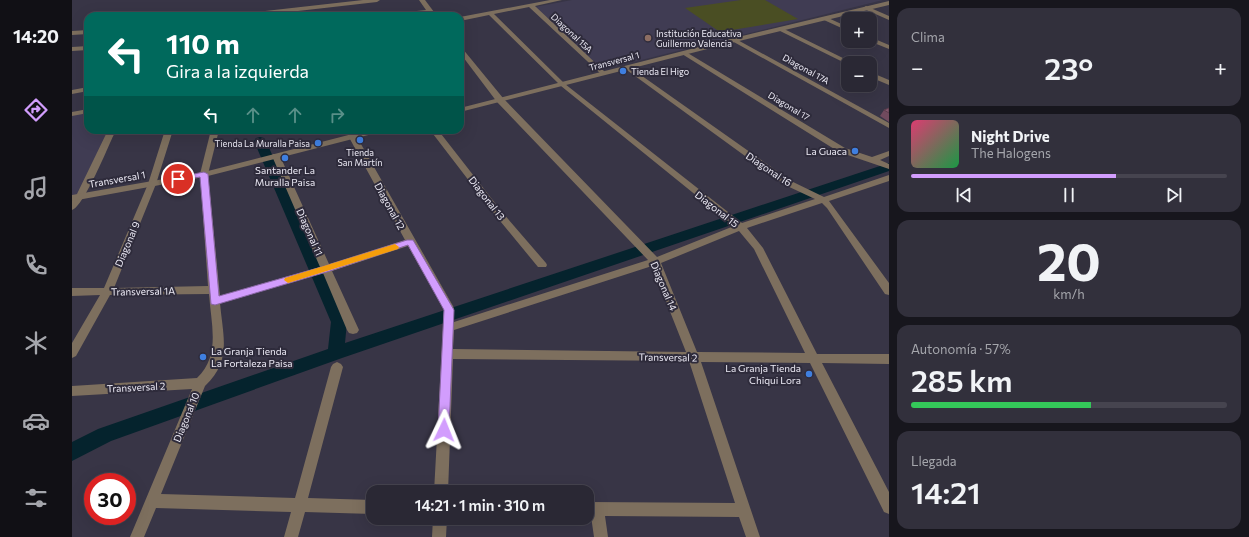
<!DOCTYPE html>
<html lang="es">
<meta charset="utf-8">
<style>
:root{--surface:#2a2834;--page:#32303c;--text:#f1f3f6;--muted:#a5a6ac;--line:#46444f;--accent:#d29dfd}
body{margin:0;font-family:Commissioner,sans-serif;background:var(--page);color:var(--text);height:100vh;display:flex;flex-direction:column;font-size:15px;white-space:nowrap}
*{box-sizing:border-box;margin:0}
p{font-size:13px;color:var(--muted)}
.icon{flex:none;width:22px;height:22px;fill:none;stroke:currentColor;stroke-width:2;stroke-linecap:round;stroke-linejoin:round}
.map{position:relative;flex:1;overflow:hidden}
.drawer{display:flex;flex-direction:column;gap:8px;padding:8px;background:#17161d;width:360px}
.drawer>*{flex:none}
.hud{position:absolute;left:12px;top:12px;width:380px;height:122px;border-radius:12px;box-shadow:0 4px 16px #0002,0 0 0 1px var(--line);background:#00695c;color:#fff;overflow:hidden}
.buttons{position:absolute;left:769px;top:12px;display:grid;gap:8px}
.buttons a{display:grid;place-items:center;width:36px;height:36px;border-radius:8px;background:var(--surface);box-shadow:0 4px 16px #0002,0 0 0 1px var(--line);font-size:20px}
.speed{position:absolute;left:12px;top:473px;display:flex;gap:8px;font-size:20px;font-weight:700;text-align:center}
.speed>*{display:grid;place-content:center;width:52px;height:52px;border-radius:50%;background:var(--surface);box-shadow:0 4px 16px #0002,0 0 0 1px var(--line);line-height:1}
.speed .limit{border:6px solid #d22;background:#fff;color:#111}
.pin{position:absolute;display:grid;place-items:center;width:34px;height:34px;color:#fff;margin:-17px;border:2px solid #fff;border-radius:50%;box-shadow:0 1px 4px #0007}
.me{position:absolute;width:44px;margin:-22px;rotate:2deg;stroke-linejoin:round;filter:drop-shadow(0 0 3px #0008)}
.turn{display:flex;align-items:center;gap:14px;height:84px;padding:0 16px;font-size:18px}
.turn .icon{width:52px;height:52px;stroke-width:2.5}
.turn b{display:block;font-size:28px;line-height:34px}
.lanes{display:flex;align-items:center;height:38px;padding:0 16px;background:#0003;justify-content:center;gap:20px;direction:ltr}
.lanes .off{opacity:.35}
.big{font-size:30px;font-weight:600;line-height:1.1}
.drawer .card{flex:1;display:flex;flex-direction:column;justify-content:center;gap:6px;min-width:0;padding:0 14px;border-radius:12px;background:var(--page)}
.drawer .dial{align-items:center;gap:0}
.dial b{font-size:52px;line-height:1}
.song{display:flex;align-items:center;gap:12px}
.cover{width:48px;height:48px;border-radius:6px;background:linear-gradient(135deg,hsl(340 70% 55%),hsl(140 70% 35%))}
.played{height:4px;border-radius:2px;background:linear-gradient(90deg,var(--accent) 65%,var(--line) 65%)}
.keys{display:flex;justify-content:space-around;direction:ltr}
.heat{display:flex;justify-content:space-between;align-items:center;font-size:22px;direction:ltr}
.charge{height:6px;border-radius:3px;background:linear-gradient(90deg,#34c759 57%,var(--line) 0)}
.trip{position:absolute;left:294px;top:485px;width:228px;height:40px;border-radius:12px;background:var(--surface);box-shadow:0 4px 16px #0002,0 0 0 1px var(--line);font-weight:600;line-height:40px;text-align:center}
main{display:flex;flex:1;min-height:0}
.tab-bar{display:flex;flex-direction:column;width:72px;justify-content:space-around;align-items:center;background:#111015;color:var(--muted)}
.tab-bar .icon{width:28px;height:28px}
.tab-bar .current{color:var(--accent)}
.tab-bar b{font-size:18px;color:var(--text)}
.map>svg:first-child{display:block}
.built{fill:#403c53}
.green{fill:#4a4e23}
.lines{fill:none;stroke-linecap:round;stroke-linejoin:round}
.canal{fill:#05232d;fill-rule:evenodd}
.minor{fill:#7d6f5e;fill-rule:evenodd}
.tertiary{fill:#7d6f5e;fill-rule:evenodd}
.wall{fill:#704a5e}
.building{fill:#82566d;stroke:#5b3c4c}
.route{fill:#d29dfd;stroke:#8866a4}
.slow{fill:#f59e0b}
.education-dot{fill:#8d6e63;stroke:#2e2b3b;stroke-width:1.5}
.shop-dot{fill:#3f7fe0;stroke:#2e2b3b;stroke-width:1.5}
.labels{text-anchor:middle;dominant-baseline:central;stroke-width:4;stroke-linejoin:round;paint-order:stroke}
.far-street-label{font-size:9px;fill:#eceaf5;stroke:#2e2b3b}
.far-poi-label{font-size:9px;fill:#eceaf5;stroke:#2e2b3b;text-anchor:start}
.poi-label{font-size:10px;fill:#eceaf5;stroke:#2e2b3b;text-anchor:end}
.street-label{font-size:10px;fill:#eceaf5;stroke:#2e2b3b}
</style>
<main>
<nav class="tab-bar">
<b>14:20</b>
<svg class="icon current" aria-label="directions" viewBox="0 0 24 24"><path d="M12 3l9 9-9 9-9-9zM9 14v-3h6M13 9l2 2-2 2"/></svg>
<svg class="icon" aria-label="music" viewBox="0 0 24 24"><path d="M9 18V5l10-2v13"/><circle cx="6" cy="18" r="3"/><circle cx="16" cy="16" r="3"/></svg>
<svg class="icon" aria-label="phone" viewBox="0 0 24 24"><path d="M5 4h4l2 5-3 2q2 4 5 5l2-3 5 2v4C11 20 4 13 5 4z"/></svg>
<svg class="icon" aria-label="climate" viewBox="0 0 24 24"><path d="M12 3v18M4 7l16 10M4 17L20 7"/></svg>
<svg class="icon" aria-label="car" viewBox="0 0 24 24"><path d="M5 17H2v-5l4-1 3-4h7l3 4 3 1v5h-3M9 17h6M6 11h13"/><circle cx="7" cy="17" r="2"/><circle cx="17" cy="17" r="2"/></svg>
<svg class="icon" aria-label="filters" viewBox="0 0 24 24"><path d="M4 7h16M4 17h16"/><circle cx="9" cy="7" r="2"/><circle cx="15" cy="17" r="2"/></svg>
</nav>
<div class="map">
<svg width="817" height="537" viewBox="0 0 817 537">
<rect width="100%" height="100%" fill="#383546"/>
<path class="built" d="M500,0H811L529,70L463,7Z
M16,111V130H40L8,197L0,198V114Z"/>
<path class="green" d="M669,0H693L726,19L648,32L613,8Z"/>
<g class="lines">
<path class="canal" d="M188,137L192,138L194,141L275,322L273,343L817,163V171L270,358L39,441L0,461V442L26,429L256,349L259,322L182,141L184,138Z"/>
<path class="minor" d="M291,0H308L305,2L182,16H164L167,14Z
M347,0H353L365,16H359L357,13L331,16H314L317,14L354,10Z
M478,0H490L463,6L533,72V74H529L457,7L422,14L493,84L670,223L743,199L713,185L552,68V66H556L719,181L752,197L817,175V181L757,201L817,283V295L813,294L755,208L750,203L675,228L691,248L745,354H817V364L750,363L817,492V514L812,512L738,363L629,362L688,537H674L667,517L533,516L536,537H522L519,516H515V502L663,503L617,361L381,359L376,492H362L372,309L336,246L260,271L287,330L285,333L281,334L277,333L275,330L251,273L148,303C151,337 160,360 133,386L89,494L223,498L259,367L261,364L265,362L269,364L271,367L236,498L301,500V514L233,512L226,537H212L219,512L84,508L72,537H58L120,389L0,396V386L125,378C149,355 139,324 137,294L38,295L4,356L0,358V343L28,295L0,296V288H32L76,184L93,130H101L84,184L42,288L136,286L128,174L139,130H147L136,174L148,296L248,267L200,156L201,154H204L208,156L257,264L333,240L273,130H281L381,306L382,309V322L576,260L425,102L388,53V47L390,48L431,98L585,257L662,226L489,86L417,15L388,21V17ZM667,231L682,249L733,353L625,352L589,263ZM580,266L614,352L381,349L382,330Z
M794,6L817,16V20L792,9L791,8Z
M754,17L776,27V31L752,20L751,19Z
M708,27L779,62L780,63L775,64L706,30L705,29Z
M16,30V34L0,35V31Z
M798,37L817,45V49L797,41Z
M662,38L817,123V128L660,41L659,40Z
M16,46V50L0,51V47Z
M610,52H614L773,148L800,157L817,151V156L808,160L817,164V169L767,152L610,54Z
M798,72L817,80V85L798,77Z
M16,87V91L0,94V90Z
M16,109V113L0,116V112Z
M36,130H44C37,144 12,207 0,210V201L4,196Z
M358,130H366L430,212L474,263L475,265L474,267H466L424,216Z
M361,518H375L374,537H360Z"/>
<path class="tertiary" d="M817,1V5L663,42L388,112V108L662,38Z
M296,130H309L308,132L132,177L0,201V195L132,172Z"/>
</g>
<path class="wall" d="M817,108V122L808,116L812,110Z"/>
<path class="building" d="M817,108V113L812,110Z"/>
<path class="route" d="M132,172L136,174L147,296L253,266L335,240H341L382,310L377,430L376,434L372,436L367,434L366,430L372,310L336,245L258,271L143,305L139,304L128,177L106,181L102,179L106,177Z"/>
<path class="slow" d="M323,244L327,247L326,249L216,283L212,280L213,278Z"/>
<circle class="education-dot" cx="576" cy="38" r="4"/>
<g class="shop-dot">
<circle cx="551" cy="71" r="4"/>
<circle cx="288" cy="140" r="4"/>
<circle cx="246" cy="143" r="4"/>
<circle cx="783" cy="151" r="4"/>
<circle cx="213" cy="158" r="4"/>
<circle cx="131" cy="357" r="4"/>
<circle cx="737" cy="374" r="4"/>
</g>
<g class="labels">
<g class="far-street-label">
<text transform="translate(500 33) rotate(43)">Diagonal 15A</text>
<text transform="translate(542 61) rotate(-15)">Transversal 1</text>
<text transform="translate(734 69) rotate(29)">Diagonal 17A</text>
<text transform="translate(717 106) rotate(31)">Diagonal 17</text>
</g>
<g class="far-poi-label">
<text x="584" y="33">Institución Educativa<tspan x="584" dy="10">Guillermo Valencia</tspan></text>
<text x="559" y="71">Tienda El Higo</text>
<text x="238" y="143" text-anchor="end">Tienda La Muralla Paisa</text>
<text x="288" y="152" text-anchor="middle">Tienda<tspan x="288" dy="10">San Martín</tspan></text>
</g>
<g class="poi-label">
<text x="775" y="151">La Guaca</text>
<text x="213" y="170" text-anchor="middle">Santander La<tspan x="213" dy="12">Muralla Paisa</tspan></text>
<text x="139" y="351" text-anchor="start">La Granja Tienda<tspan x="139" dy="12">La Fortaleza Paisa</tspan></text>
<text x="729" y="368">La Granja Tienda<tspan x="729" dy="12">Chiqui Lora</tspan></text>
</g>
<g class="street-label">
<text transform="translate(697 169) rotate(34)">Diagonal 16</text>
<text transform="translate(45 179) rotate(-10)">Transversal 1</text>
<text transform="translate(415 198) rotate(52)">Diagonal 13</text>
<text transform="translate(318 206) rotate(61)">Diagonal 12</text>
<text transform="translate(645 209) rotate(38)">Diagonal 15</text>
<text transform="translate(238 232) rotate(66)">Diagonal 11</text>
<text transform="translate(55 244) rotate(-67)">Diagonal 9</text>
<text transform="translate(592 286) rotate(67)">Diagonal 14</text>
<text transform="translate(71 291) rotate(-1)">Transversal 1A</text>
<text transform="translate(596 357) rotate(1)">Transversal 2</text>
<text transform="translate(64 387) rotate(-3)">Transversal 2</text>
<text transform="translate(114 417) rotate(-68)">Diagonal 10</text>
</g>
</g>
</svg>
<div class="buttons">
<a>+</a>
<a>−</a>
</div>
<div class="speed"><div class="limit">30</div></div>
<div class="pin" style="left:106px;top:179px;background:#d93025"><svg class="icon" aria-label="arrive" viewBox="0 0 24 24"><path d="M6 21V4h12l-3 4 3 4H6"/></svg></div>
<svg class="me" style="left:372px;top:430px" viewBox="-20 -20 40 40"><path d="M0-17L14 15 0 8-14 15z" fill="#d29dfd" stroke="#fff" stroke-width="4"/></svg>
<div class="trip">14:21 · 1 min · 310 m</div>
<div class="hud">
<div class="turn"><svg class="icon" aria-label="left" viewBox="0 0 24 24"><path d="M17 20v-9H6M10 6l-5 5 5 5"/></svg><div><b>110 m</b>Gira a la izquierda</div></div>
<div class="lanes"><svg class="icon" aria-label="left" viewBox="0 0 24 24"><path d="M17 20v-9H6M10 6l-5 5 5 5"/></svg><svg class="icon off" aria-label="ahead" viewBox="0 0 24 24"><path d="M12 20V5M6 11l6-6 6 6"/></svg><svg class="icon off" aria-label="ahead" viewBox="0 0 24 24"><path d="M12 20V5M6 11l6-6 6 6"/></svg><svg class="icon off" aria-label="right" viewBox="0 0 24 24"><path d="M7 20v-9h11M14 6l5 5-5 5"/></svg></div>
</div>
</div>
<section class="drawer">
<div class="card"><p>Clima</p>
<div class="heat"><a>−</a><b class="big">23°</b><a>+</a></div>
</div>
<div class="card">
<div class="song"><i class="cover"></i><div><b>Night Drive</b><p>The Halogens</p></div></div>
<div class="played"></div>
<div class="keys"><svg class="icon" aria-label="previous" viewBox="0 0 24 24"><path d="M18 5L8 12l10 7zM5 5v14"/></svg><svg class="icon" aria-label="pause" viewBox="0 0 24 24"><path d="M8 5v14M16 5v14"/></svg><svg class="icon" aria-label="next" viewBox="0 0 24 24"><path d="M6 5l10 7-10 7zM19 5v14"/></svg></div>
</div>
<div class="card dial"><b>20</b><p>km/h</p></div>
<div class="card"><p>Autonomía · 57%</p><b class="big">285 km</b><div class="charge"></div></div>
<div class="card"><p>Llegada</p><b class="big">14:21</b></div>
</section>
</main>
